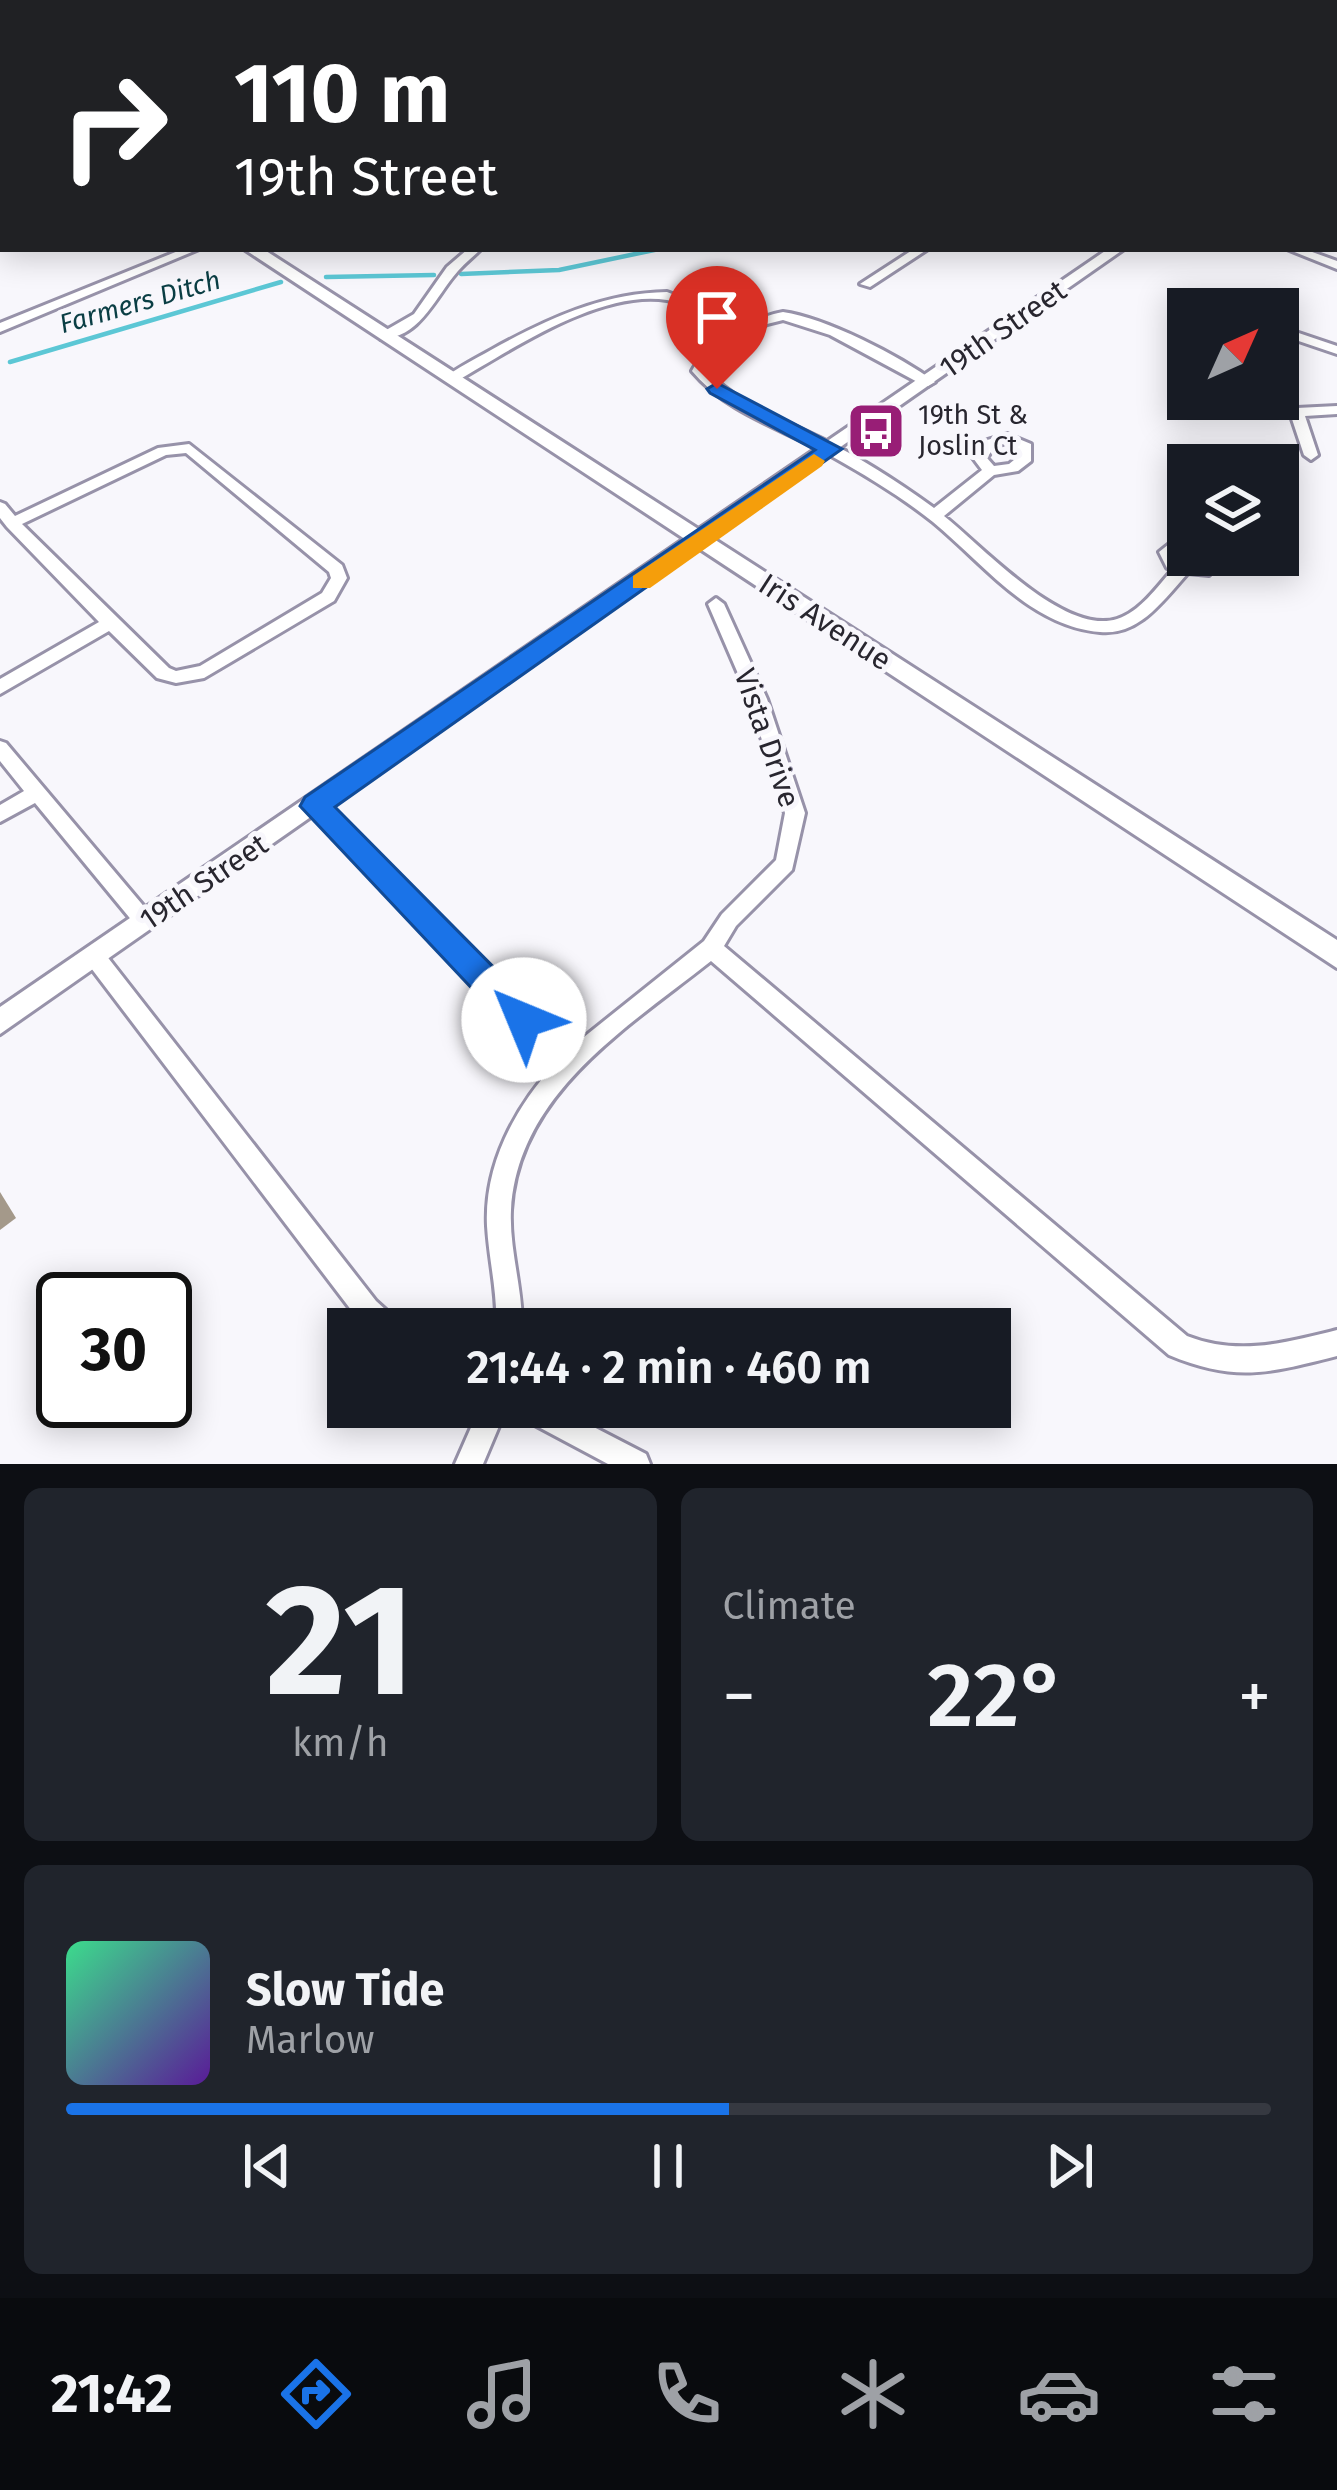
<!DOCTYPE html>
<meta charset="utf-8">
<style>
:root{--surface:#171b24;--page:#20242c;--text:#f1f3f6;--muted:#9ea1a6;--line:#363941;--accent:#1a73e8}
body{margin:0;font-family:"Fira Sans",sans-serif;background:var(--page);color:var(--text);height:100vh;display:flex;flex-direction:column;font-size:45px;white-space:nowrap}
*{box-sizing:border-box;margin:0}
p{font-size:39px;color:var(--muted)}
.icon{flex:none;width:66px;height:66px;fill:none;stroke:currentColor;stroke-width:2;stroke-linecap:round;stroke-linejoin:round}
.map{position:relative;height:1464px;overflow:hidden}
.panel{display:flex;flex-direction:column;gap:24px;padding:24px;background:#0d0f14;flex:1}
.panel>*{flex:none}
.top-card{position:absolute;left:0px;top:0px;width:1338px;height:252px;box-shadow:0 6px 30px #0003;background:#202124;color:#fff;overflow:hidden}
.needle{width:78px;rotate:45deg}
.buttons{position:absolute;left:1167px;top:288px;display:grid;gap:24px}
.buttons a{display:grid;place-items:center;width:132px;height:132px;border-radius:0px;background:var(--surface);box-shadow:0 6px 30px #0003;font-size:60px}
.speed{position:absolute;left:36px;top:1272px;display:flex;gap:24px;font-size:60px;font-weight:700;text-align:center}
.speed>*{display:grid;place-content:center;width:156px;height:156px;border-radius:50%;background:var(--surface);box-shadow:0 6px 30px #0003;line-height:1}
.speed .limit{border:6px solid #111;border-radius:18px;background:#fff;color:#111}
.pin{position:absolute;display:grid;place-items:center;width:102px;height:102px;color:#fff;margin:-123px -51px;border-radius:50% 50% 50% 0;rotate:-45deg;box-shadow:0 0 12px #0007}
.pin .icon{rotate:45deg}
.me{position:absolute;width:132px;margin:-66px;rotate:315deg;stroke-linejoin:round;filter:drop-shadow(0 0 9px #0008)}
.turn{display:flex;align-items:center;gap:42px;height:252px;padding:0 36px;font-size:54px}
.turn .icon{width:156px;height:156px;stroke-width:2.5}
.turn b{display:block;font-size:84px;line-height:102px}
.big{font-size:90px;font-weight:600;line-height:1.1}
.panel .tile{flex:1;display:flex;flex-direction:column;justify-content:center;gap:18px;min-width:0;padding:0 42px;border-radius:18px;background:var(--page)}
.panel .dial{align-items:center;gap:0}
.dial b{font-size:156px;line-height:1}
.song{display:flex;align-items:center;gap:36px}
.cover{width:144px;height:144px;border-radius:18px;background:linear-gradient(135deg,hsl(150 70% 55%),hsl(270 70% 35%))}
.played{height:12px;border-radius:6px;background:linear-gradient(90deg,var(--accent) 55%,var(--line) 55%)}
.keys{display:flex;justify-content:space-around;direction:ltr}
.heat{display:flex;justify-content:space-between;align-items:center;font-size:66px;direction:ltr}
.panel .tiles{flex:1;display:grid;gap:24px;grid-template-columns:1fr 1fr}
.tile:last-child{grid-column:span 2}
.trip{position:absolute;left:327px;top:1308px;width:684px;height:120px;border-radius:0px;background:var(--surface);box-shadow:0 6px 30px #0003;font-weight:600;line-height:120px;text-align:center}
.tabs{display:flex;height:192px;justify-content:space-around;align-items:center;background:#090b0e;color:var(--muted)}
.tabs .icon{width:84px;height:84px}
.tabs .selected{color:var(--accent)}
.tabs b{font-size:54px;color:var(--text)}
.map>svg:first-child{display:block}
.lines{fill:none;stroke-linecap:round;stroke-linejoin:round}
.stream{stroke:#5cc7d5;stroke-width:4.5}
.minor-casing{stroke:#9792a9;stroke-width:6}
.tertiary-casing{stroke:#9792a9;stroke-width:6}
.secondary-casing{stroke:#9792a9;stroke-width:6}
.primary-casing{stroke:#9792a9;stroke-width:6}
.minor{fill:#fff;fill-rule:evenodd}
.tertiary{fill:#fff;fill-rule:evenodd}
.secondary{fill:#fff;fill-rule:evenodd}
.primary{fill:#fff;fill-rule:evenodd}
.shaded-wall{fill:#a4998a}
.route{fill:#1a73e8;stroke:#114b97;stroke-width:3}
.slow{fill:#f59e0b}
.labels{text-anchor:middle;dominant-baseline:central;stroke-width:10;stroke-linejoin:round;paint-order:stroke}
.far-water-label{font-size:27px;font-style:italic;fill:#0a3e44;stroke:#f8f7fc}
.far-poi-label{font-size:27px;fill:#28262f;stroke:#f8f7fc;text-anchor:start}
.street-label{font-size:30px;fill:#28262f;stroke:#f8f7fc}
</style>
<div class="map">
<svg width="1337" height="1464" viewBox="0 0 1337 1464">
<rect width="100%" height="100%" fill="#f8f7fc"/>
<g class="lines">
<path class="stream" d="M461,274L559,270L659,249
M326,277L434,275
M10,362L281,282"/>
<defs>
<path id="minor" d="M3,122V128L0,129V123Z
M0,211H3V219H0Z
M183,249H199L0,332V323Z
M468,249H481C472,258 461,266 453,277C433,302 418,338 381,339V333L414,314L447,267Z
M914,249H928L870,287L860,284Z
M1287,249H1304L1337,261V269Z
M667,292L701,305L695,309C686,306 677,302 667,300C600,289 511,350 455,382L450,383L443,379C457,368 475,359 491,350C547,319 603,293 667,292Z
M783,312C826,318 900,356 935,382L928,386L923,385L830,335L783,320L767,324L721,353L706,370C737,404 780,418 820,438C860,457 898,482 934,508L982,470L973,458L984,441L1007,434L1031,444V461L1018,471L994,475L944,516C982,546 1064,636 1117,619C1140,612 1157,587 1173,569L1167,568L1159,552L1188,529V542L1175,553L1179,560L1200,565L1210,555H1228L1209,575L1188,573C1164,599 1140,636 1100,632C1030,626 984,564 933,522C903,498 867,476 833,457C785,429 729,415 692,371C706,344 754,317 783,312ZM1006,443L1019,449V456L1009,464L994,466L987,458L994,447Z
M1278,326L1337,346V354L1278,334Z
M1207,401L1297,408L1337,406V414L1305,416L1318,455L1311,460L1304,455L1291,416L1202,408V402Z
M189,444L342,565L347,578L334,601L204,678L176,683L157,678L109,631L0,694V679L99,622L7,527L0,518V502L5,504L15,516L158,448ZM186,453L329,572L331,578L322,593L200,666L176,671L169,668L22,524L166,455Z
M716,598L724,604L767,699L805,813L792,870L736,926L724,946L1187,1336C1238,1356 1285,1343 1337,1330V1356C1269,1373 1236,1383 1169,1355L711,961C628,1027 518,1093 511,1210C509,1250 523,1289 522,1329H496C498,1294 489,1261 487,1226C484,1165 515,1108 554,1065L306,805L308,800L315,797L322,800L569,1049L704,941L722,914L776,860L785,813L749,699L708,604Z
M0,741L6,743L152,916L155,922L152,928L145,931L138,928L35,803L0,822V805L24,791L0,761Z
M95,948L102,950L376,1301L397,1320L401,1329H369L358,1319L88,964L85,957L88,950Z
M480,1407H507L483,1464H455Z
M514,1407H555L646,1454L650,1464H608L518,1416Z"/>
<path id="tertiary" d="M1108,249H1124L0,1034V1007Z"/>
<path id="secondary" d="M0,74L3,75V84L0,83Z
M244,249H263L1337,940V968Z"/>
<path id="primary" d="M0,0H22L3,3V7Z"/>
</defs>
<use href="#minor" class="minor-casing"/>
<use href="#tertiary" class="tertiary-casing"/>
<use href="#secondary" class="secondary-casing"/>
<use href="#primary" class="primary-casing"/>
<use href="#minor" class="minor"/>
<use href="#tertiary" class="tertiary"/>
<use href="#secondary" class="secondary"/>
<use href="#primary" class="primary"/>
</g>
<path class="shaded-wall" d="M0,1192L16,1218L0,1230Z"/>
<path class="route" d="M717,383L842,449L335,807L535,1009L540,1020L535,1031L524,1035L512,1031L300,806L305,797L815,450L710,393L707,389Z"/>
<path class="slow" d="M814,454L825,461L822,466L650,588H633V576Z"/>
<defs>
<symbol id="bus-square" viewBox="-11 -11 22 22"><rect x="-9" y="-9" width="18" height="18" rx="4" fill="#981e76" stroke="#f8f7fc"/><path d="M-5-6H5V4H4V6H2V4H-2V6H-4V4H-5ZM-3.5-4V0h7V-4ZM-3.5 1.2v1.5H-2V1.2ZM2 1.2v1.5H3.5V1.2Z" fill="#fff"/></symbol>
</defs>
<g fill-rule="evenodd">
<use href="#bus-square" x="843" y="398" width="66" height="66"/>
</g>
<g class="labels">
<g class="far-water-label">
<text transform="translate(140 302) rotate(-16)">Farmers Ditch</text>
</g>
<g class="far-poi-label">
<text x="918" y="415">19th St &amp;<tspan x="918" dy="31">Joslin Ct</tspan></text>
</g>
<g class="street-label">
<text transform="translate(1003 329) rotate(-35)">19th Street</text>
<text transform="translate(825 622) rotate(33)">Iris Avenue</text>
<text transform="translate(767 738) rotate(71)">Vista Drive</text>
<text transform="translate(204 882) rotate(-34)">19th Street</text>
</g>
</g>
</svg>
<div class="buttons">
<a><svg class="needle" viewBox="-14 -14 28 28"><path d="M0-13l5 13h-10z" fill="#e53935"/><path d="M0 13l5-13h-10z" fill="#9ea1a6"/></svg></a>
<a><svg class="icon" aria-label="layers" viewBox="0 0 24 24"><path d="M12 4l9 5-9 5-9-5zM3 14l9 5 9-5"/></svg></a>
</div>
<div class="speed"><div class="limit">30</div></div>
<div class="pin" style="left:717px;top:389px;background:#d93025"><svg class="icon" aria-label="arrive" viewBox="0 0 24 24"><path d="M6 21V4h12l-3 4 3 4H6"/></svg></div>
<svg class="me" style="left:524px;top:1020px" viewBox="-20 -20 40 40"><circle r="19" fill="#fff"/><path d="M0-13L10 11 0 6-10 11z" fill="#1a73e8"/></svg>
<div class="trip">21:44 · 2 min · 460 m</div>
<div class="top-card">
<div class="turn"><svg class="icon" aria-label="right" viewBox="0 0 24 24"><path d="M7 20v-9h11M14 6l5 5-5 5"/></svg><div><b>110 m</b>19th Street</div></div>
</div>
</div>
<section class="panel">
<div class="tiles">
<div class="tile dial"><b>21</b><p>km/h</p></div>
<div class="tile"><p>Climate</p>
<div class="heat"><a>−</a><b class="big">22°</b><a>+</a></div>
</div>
<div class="tile">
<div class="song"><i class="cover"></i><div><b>Slow Tide</b><p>Marlow</p></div></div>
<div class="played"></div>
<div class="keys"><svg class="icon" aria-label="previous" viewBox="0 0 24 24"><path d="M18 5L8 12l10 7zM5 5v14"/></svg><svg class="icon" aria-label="pause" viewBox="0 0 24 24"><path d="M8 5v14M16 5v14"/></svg><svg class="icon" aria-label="next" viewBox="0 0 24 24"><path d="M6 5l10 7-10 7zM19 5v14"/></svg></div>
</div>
</div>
</section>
<nav class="tabs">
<b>21:42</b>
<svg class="icon selected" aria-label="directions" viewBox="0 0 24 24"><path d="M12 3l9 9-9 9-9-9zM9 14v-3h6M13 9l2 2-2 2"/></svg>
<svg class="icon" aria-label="music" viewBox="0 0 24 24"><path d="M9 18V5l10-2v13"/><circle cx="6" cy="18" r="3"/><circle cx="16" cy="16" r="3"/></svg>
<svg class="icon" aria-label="phone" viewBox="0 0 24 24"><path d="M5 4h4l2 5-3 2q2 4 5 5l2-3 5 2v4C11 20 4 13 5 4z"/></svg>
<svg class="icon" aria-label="climate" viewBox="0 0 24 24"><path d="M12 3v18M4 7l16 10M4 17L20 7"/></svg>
<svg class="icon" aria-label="car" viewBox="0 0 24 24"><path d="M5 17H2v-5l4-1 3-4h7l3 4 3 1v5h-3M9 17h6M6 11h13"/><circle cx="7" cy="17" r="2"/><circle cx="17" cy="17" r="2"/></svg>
<svg class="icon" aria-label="filters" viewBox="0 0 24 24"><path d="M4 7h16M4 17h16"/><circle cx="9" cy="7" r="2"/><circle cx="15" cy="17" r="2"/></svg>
</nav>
